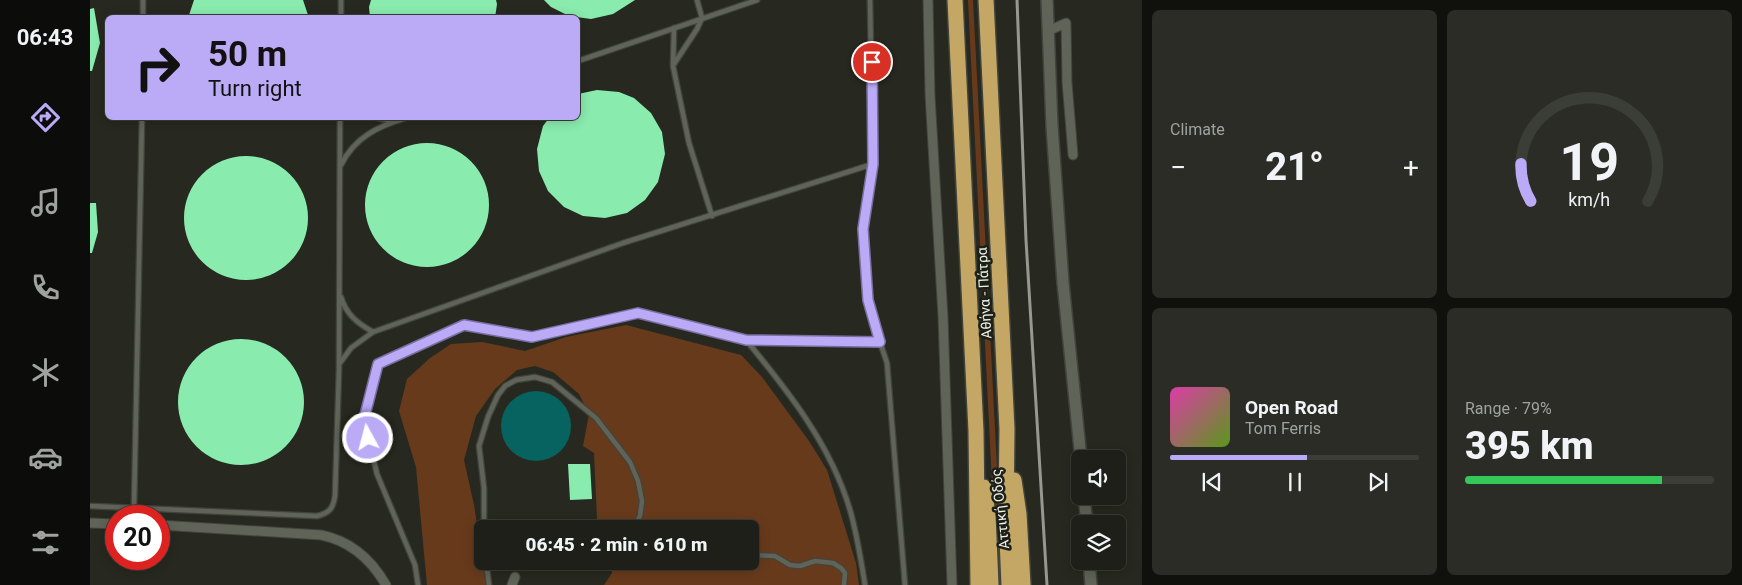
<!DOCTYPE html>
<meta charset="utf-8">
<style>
:root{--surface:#1d1f18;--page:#2a2c25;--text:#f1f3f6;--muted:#a0a2a2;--line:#3b3d37;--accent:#bbaaf6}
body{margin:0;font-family:Roboto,sans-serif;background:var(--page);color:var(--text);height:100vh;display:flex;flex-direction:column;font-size:19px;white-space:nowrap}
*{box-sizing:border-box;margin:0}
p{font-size:16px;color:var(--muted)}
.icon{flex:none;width:28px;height:28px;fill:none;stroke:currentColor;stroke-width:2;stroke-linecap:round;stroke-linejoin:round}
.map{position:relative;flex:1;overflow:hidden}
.panel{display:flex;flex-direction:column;gap:10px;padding:10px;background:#10110d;width:600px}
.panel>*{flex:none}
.hud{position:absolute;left:15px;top:15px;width:475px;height:105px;border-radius:8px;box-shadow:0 2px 12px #0003,0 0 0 1px var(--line);background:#bbaaf6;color:#111;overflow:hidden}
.controls{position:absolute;left:981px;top:450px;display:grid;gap:10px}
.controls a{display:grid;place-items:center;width:55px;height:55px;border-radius:8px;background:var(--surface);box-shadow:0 2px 12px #0003,0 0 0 1px var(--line);font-size:25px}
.speed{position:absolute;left:15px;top:505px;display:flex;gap:10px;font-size:25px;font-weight:700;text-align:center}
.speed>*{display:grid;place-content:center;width:65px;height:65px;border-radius:50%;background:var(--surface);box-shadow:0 2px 12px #0003,0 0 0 1px var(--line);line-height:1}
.speed .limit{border:8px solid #d22;background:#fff;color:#111}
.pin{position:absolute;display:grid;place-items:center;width:42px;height:42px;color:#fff;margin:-21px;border:2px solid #fff;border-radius:50%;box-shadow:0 1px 5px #0007}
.me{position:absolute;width:55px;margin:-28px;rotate:353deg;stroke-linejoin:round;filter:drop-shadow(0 0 4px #0008)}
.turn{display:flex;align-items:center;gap:18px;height:105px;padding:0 20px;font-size:22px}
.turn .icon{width:65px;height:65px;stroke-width:2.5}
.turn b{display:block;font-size:35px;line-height:42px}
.big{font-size:38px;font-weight:800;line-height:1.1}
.panel .widget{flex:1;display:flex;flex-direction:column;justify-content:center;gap:8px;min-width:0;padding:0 18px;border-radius:8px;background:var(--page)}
.panel .dial{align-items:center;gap:0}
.dial svg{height:130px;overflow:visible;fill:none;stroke:var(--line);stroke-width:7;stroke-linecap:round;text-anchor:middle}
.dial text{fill:var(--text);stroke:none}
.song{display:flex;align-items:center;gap:15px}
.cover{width:60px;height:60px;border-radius:8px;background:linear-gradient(135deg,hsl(320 70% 55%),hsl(90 70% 35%))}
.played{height:5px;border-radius:2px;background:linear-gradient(90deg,var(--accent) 55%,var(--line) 55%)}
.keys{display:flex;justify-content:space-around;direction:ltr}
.heat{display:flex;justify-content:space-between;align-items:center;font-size:28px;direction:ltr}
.charge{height:8px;border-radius:4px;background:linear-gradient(90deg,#34c759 79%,var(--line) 0)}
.panel .tiles{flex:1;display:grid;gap:10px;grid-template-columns:repeat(2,1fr)}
.trip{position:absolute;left:384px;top:520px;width:285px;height:50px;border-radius:8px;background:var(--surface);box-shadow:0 2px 12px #0003,0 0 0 1px var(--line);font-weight:800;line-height:50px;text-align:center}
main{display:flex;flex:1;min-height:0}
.tab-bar{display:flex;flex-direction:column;width:90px;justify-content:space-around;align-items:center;background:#0c0c0a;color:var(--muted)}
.tab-bar .icon{width:35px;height:35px}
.tab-bar .selected{color:var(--accent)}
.tab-bar b{font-size:22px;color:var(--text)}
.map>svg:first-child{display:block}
.green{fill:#683a1c}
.water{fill:#07635f}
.building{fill:#89ebae}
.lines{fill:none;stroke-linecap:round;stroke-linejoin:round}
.lane-casing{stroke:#42443c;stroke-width:7}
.street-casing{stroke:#42443c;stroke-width:11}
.secondary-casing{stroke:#42443c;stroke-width:14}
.highway-casing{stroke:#42443c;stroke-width:18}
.lane{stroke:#5f6358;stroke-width:4.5}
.street{stroke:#5f6358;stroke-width:9}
.secondary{stroke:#5f6358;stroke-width:11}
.highway{stroke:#c5a765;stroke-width:15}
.rail{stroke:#969891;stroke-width:3}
.route-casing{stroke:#7a6ea0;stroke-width:12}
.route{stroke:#bbaaf6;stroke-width:9}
.labels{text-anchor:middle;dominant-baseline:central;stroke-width:5;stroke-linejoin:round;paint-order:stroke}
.street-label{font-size:14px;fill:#f1f3ed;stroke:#1d2017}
</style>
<main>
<nav class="tab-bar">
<b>06:43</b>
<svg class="icon selected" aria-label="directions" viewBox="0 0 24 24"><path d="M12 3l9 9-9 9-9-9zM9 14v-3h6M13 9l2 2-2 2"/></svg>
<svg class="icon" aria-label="music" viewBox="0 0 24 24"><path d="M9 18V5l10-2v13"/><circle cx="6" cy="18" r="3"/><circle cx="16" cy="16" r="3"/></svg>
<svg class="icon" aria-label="phone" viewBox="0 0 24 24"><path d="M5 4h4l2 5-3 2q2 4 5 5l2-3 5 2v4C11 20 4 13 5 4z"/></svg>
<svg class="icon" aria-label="climate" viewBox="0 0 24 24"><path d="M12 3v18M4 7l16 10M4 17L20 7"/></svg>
<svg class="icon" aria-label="car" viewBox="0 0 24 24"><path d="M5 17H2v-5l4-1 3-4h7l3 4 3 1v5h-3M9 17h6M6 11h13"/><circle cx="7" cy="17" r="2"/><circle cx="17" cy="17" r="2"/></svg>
<svg class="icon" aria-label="filters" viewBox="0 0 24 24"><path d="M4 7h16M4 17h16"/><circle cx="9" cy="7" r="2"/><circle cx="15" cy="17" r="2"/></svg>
</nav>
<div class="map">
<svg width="1052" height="585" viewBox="0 0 1052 585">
<rect width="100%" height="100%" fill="#272920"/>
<path class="green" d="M878,0H883L913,585H907Z
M536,325L651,355L672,377L719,441L737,470L766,563L769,585H514L522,573V561H660V529H511L507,519L504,453L493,446L499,414L489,394L463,372L445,366L427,370L405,389L386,416L374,460L384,505L396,585H337L326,467L309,411L317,379L340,358L361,344L392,342L435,351L476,337Z"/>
<path class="water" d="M411 426a35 35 0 1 1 70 0a35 35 0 1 1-70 0Z"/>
<path class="building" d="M104,0H213L219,18H98Z
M281,0H406L407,4L405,18H280L279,7Z
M454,0H545L523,14L501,19L479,16L461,7Z
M4,8L10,43L2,71H0V9Z
M507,90L529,92L544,98L561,113L572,132L575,154L568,182L555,200L537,213L515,218L493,216L474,207L458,191L449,171L447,149L453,126L459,118H488V94Z
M275 205a62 62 0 1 1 124 0a62 62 0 1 1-124 0Z
M94 218a62 62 0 1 1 124 0a62 62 0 1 1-124 0Z
M0,203H6L8,232L2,253H0Z
M88 402a63 63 0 1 1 126 0a63 63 0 1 1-126 0Z
M478,464H500L502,499L480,500Z"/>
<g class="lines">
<defs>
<path id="lane" d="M780,0L783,164L773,229L776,283L778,300L784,324L797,363L815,585
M53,18V0
M251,18V0
M584,28L583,66L599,143L622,216
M488,61L667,0
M584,64L607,29L612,18L607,0
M288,118L303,121
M251,165C264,138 288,126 316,118
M251,297C256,314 267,323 283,332
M656,340C698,391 741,445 760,510C767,534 771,560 775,585
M250,363L261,348L283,332L533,243L783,164
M0,506L227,516C240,513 243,508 245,496L249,370L250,118
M44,508L52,118
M394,529V488L389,446L398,417L408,395L415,386L426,380L445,377L462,382L506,418L540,462L548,481L552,501L550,516L545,525V529
M660,555L685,556L700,565L710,566L725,561L743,563L751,568L755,573L754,585
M396,561L399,585
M328,585L325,565L287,474L274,419L288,364L374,325L442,337L548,313L656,340L790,342"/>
<path id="street" d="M838,0L840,95L853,317L862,585
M958,31L976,23L977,82L983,155
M0,523L26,524
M69,525L231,535C261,541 281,559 296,585
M422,585L425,577"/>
<path id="secondary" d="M957,0L962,126L973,283L991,459
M994,496L997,524
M999,561L1001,585"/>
<path id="highway" d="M865,0L886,431L888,585
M896,0L917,429L916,515L919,585
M924,480L929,514L933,585
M894,487L898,515L901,585"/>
</defs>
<use href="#lane" class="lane-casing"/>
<use href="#street" class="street-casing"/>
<use href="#secondary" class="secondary-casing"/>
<use href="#highway" class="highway-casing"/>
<use href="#lane" class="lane"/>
<use href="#street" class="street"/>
<use href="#secondary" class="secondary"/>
<use href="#highway" class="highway"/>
<path class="rail" d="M927,0L936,240L957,585"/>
</g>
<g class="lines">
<defs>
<path id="route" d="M278,438L274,419L288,364L374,325L442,337L548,313L656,340L790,342L778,300L773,229L783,164L782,62"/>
</defs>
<use href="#route" class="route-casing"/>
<use href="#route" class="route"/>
</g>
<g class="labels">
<g class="street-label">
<text transform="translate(894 293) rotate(-93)">Αθήνα - Πάτρα</text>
<text transform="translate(910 509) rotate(-96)">Αττική Οδός</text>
</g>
</g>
</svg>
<div class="controls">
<a><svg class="icon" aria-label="sound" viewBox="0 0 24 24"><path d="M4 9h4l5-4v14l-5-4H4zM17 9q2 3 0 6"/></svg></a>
<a><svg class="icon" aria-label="layers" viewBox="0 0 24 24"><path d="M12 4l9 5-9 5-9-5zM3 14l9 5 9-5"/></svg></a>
</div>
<div class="speed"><div class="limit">20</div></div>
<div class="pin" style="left:782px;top:62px;background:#d93025"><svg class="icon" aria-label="arrive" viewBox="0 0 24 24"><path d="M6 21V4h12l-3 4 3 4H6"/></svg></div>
<svg class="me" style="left:278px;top:438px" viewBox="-20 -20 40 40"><circle r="17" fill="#bbaaf6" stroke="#fff" stroke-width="3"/><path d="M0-11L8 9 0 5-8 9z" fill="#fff"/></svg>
<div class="trip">06:45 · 2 min · 610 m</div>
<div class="hud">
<div class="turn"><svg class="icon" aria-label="right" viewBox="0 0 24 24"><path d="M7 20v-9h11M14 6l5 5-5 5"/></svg><div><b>50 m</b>Turn right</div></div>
</div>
</div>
<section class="panel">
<div class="tiles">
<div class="widget"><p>Climate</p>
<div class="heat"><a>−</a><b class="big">21°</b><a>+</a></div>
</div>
<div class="widget dial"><svg viewBox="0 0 100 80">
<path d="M14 69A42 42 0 1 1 86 69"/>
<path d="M14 69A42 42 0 0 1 8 46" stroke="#bbaaf6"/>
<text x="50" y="56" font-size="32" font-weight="700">19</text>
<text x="50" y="72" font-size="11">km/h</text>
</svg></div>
<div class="widget">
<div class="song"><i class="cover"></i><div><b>Open Road</b><p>Tom Ferris</p></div></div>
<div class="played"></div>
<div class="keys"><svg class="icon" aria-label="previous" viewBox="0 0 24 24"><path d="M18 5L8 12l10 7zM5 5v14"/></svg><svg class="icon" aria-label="pause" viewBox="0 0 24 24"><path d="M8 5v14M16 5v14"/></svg><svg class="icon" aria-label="next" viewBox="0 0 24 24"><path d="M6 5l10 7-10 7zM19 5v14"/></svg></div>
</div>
<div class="widget"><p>Range · 79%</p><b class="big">395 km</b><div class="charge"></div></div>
</div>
</section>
</main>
